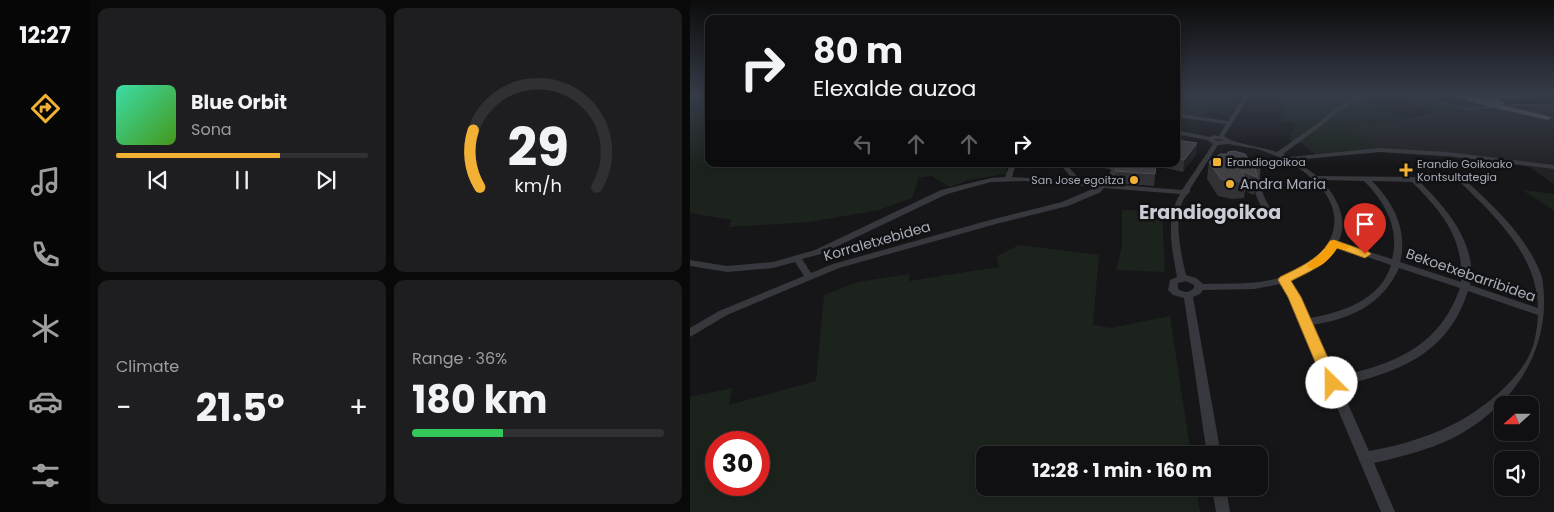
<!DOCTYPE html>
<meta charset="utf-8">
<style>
:root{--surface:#101012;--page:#1e1e20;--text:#f1f3f6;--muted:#9c9d9f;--line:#303032;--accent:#f2b134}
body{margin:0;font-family:Poppins,sans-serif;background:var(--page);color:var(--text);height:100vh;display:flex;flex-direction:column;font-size:19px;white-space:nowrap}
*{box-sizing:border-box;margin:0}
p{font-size:16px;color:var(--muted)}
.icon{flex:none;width:28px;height:28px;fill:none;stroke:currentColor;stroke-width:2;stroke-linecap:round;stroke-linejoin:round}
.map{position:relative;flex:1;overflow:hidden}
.details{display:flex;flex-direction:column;gap:8px;padding:8px;background:#09090a;width:600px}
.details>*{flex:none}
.banner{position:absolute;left:15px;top:15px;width:475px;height:152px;border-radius:10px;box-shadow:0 2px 12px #0003,0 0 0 1px var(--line);background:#101012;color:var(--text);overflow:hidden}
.needle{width:32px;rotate:249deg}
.fabs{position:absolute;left:804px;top:396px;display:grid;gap:10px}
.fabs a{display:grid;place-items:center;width:45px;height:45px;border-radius:10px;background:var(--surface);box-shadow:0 2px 12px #0003,0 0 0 1px var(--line);font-size:25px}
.speed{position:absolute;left:15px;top:431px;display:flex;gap:10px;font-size:25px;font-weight:700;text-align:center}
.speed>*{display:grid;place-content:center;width:65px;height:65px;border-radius:50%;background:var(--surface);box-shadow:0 2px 12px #0003,0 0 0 1px var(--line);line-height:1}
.speed .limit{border:8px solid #d22;background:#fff;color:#111}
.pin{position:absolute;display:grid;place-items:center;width:42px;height:42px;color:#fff;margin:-51px -21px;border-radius:50% 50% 50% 0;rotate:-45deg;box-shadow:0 0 5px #0007}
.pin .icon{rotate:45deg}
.me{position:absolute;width:55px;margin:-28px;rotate:337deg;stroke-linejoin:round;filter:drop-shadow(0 0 4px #0008)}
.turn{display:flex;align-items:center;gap:18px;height:105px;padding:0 25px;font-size:22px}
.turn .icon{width:65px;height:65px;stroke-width:2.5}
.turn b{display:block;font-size:35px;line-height:42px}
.lanes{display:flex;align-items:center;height:48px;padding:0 25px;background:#0003;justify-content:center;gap:25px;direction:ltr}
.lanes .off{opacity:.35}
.big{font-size:38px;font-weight:700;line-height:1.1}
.details .widget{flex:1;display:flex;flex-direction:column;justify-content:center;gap:8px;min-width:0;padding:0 18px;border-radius:10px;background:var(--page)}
.details .dial{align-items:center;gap:0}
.dial svg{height:130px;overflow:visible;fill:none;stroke:var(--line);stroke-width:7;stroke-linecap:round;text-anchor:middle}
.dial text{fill:var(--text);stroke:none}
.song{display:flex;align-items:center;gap:15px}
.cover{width:60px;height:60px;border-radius:8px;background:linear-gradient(135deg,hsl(160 70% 55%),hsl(100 70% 35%))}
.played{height:5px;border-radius:2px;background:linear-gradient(90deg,var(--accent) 65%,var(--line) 65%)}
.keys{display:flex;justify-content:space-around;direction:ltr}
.heat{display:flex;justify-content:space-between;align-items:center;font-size:28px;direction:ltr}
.charge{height:8px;border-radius:4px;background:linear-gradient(90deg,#34c759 36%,var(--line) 0)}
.details .tiles{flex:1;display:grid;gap:8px;grid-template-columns:repeat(2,1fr)}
.trip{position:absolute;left:286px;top:446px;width:292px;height:50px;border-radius:10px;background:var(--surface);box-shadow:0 2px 12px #0003,0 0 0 1px var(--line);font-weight:700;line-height:50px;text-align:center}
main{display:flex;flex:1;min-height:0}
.dock{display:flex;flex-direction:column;width:90px;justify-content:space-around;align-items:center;background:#060607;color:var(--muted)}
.dock .icon{width:35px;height:35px}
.dock .active{color:var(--accent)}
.dock b{font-size:22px;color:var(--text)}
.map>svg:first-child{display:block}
.built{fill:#222225}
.green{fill:#1c231d;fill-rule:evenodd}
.water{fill:#2c353c}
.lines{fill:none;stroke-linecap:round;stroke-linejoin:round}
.minor{fill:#37383d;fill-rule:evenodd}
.primary{fill:#53555c;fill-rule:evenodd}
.wall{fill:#323236}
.shaded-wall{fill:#212124}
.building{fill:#3f3f44;stroke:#4f5156}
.route{fill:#f2b134;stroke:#9d7322}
.slow{fill:#f59e0b}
.poi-dot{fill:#f2b134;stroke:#111113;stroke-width:2}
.labels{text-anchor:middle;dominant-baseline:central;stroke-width:5;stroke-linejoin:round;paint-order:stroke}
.far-poi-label{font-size:11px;fill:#a8adb8;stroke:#111113;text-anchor:start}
.poi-label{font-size:14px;fill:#a8adb8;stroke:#111113;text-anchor:start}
.street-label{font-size:14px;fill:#a8adb8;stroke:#111113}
.district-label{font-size:19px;font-weight:bold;fill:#c9ccd4;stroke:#111113}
</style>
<main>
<nav class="dock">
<b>12:27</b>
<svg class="icon active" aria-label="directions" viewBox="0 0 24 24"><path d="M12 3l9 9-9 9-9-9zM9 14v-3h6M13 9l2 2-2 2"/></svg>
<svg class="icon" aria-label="music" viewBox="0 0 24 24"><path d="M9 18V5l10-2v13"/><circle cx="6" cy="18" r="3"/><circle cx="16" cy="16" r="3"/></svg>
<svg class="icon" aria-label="phone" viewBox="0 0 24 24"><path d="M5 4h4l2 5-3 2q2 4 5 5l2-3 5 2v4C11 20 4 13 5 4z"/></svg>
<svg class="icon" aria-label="climate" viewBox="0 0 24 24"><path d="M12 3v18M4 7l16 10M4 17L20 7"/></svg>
<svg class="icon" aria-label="car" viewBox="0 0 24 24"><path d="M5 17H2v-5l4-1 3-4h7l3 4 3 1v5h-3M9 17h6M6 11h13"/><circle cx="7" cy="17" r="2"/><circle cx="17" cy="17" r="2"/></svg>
<svg class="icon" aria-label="filters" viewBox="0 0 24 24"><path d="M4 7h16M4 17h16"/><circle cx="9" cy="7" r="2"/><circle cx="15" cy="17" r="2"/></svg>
</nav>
<section class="details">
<div class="tiles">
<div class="widget">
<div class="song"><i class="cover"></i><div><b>Blue Orbit</b><p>Sona</p></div></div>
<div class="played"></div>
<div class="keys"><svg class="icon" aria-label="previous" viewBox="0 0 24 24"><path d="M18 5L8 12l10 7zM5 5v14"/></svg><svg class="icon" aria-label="pause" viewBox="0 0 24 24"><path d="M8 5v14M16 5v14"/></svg><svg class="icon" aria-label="next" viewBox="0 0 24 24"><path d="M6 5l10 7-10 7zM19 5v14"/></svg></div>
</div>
<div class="widget dial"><svg viewBox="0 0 100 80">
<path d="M14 69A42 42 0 1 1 86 69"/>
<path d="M14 69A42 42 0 0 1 10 34" stroke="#f2b134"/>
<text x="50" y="56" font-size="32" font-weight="700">29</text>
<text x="50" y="72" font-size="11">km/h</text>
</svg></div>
<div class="widget"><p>Climate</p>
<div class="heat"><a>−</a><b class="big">21.5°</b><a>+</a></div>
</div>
<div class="widget"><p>Range · 36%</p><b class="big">180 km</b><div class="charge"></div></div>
</div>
</section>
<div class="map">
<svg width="864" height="512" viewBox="0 0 864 512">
<rect width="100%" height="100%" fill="#161618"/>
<path class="built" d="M828,106H864V184L839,167L781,159L691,152L654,125L708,122L717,118L743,113L805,109H840Z"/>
<path class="green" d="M0,95H19V164H317L316,174L279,180L260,187L242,176L229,178L222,198L189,210L120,222L38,227L42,220L0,213Z
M486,95H547L538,110L520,109L516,117L486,113Z
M585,95H665L717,118L708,122L655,125L691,152L628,157L610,142L599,140L606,123L589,121L595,107Z
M704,95H730L762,107L779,111L743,113Z
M832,190L864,194V211L860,208Z
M432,210L472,211L475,272L426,270L432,247Z
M329,245L409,255L403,325L421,328L480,316L501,455H295V488H506L510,512H0V397L42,388L39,405L126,381L134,295L168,282L220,274L219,281L309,267L307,256ZM26,442H69V485H26Z"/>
<path class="water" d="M730,95H736L763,105L775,107L823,104H864V106H828L779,111L762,107Z"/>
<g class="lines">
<path class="minor" d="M555,95H560L534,136C544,144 573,147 587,152L627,124L645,109L667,97V95H672V99L649,111L631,126L593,154L600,157L689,148L757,152L864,165V169L757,156L689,152L605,160L627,176L723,177L775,180C805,207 838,238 852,277C864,349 823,407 763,438C738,450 711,457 684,463L705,512H691L611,322L591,284L564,289L513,290L510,294L503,297L531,455H517L494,298L483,295L478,290L480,280L487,277C482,249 475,220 490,194L414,188L411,192L378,206L306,224L149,268L37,315L0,337V328L29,311L114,276L105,262L83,268L37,272L0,266V260L37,266L83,262L125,250L251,190L301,178L315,177L320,164H326L322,177L384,181L370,164H376L392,182L410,183L421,171L420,169L396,166L393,164L422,165L424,166L428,171L418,184L492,190L523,144L517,140L486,134V130L520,137L524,135L529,136L536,124L486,117V113L538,121ZM525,139L532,140L533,141L524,140ZM538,144L568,149L591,158L578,159L565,163C561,181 564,197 575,212H581L582,210C572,197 568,181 571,164L598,161C610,169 624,178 633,190C664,232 626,268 585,279C562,285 537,283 513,284L506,278L496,275C491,254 480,207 500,192V189L528,145ZM631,180L674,181C695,202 710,229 702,259L648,242C660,221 646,195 631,180ZM334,181L407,187L372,202L300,220L143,264L121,273L112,259L131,254L257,194L301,182ZM682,181L722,182C752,212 774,238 771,282L710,262C718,231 704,203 682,181ZM730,182L771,183C806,217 847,255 848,308L780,285C780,279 782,272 781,265C777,232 753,205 730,182ZM645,246L701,265C691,300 651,313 619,318L599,281C618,272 634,264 645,246ZM709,268L770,288C748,349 703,364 646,377L622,325C661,319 692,305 709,268ZM496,281L504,285V288C499,293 494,293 488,289V283ZM778,291L848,315C847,329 845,344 839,356C833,368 824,378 815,387C778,424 730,442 679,451L650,386C709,372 758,354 778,291Z
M840,95H864V97L797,99L795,98L797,97Z
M522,488H536L540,512H526Z"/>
<path class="primary" d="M763,95C770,95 777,97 784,97C795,97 805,94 814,103L813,105L862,117L858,120L784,103Z"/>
</g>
<path class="wall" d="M486,140L507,143L506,154L493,172L466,166L464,186L425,183V171L428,164H486Z
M555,154L567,177L564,195L555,191L554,198L542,199L528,196L517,179L519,162Z"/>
<path class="shaded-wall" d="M507,143L506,154L493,172L494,160Z"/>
<path class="building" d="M486,140L507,143L494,160L486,159Z
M544,151L555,154L565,168L567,177L551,171L557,181H545L531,179L519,162L530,154H538V152Z
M428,164H466L465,174L425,171Z"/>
<linearGradient id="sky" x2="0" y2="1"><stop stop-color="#0c0c0d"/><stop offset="0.57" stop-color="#363c48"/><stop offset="1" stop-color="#363c48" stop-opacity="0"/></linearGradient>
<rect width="864" height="167" fill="url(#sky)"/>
<path class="route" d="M644,240L679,252L681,254L675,258L647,248C637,265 618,272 601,281L611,297L649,383L647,387L642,389L636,387L634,383L598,297L588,280L590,277C610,267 628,260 640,241Z"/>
<path class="slow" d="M644,240L660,247L655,250L647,248C641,257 631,270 619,268L617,265L633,252L640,241Z"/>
<g class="poi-dot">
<rect x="522" y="157" width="10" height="10" rx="2.5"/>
<path d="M713.5 162.5h5v5h5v5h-5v5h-5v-5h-5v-5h5z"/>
<circle cx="444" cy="180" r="5"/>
<circle cx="540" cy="184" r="5"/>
</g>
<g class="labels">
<g class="far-poi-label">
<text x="537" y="162">Erandiogoikoa</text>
<text x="727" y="164">Erandio Goikoako<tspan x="727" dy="13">Kontsultategia</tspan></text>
<text x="434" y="180" text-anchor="end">San Jose egoitza</text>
</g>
<g class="poi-label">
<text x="550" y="184">Andra Maria</text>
</g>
<g class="street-label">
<text transform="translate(187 241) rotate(-16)">Korraletxebidea</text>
<text transform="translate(781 275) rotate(19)">Bekoetxebarribidea</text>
</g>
<g class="district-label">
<text x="520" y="212">Erandiogoikoa</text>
</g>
</g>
</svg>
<div class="fabs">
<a><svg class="needle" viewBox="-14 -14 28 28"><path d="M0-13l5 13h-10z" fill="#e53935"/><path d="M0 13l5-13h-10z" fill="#9c9d9f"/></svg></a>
<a><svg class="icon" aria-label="sound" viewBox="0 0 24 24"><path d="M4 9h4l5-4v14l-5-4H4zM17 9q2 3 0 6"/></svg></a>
</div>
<div class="speed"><div class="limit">30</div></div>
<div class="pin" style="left:675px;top:254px;background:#d93025"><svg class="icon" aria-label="arrive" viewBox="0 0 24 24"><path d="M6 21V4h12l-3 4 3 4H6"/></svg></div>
<svg class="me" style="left:642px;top:383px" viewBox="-20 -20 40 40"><circle r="19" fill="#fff"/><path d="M0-13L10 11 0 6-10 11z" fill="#f2b134"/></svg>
<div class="trip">12:28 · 1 min · 160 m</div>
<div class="banner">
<div class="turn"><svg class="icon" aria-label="right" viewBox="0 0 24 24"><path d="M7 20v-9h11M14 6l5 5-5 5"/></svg><div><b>80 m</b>Elexalde auzoa</div></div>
<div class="lanes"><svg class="icon off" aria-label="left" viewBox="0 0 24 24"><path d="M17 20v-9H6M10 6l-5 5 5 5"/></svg><svg class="icon off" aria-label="ahead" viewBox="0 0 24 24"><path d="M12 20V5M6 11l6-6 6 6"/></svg><svg class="icon off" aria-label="ahead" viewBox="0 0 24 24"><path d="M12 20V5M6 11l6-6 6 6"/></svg><svg class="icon" aria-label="right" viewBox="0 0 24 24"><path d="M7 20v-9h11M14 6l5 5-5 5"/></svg></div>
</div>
</div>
</main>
